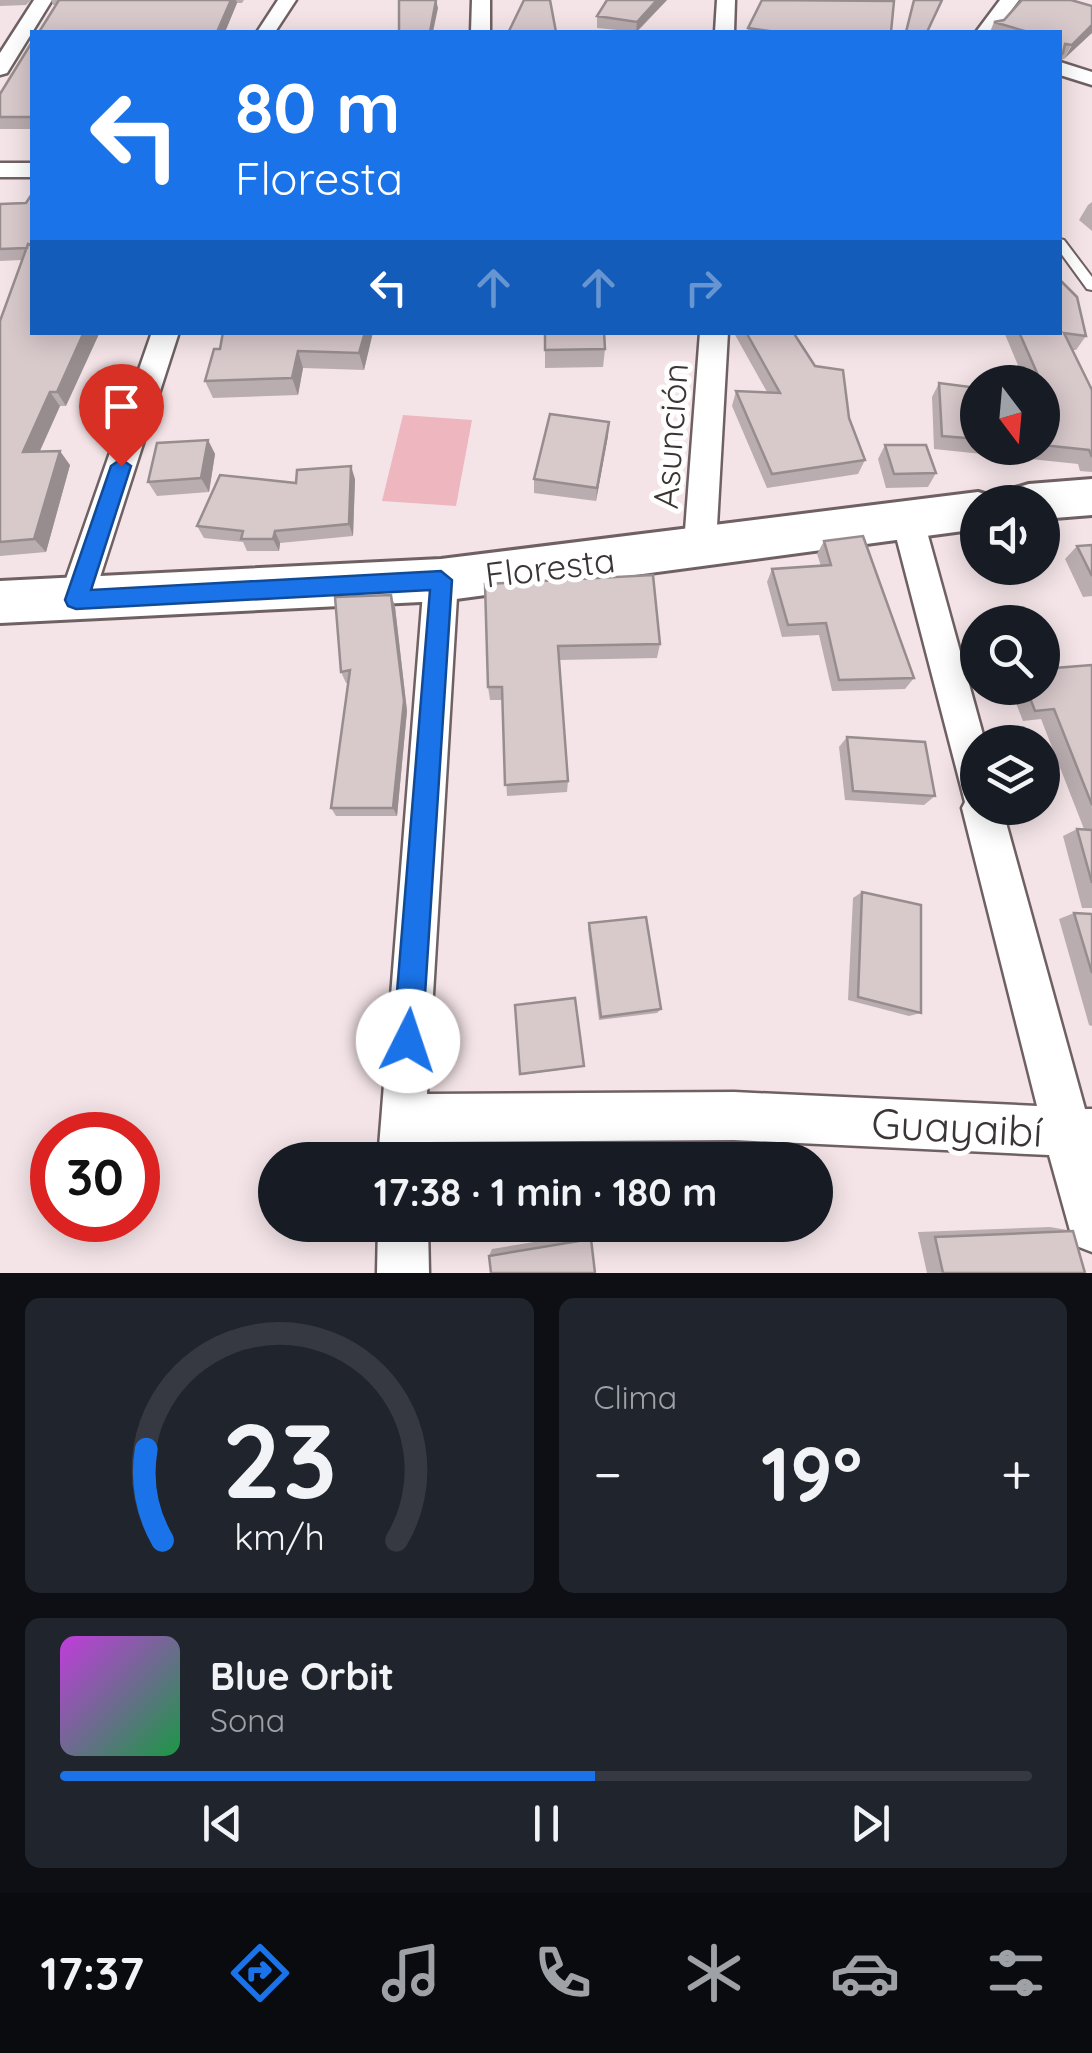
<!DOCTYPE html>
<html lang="es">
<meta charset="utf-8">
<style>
:root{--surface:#171b24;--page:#20242c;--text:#f1f3f6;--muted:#9ea1a6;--line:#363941;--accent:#1a73e8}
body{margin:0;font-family:Quicksand,sans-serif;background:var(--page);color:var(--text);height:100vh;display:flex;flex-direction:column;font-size:38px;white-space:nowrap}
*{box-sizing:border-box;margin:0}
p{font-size:32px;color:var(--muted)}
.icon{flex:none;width:55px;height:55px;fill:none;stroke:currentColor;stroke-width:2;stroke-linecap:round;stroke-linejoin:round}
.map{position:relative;height:1273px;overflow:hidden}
.side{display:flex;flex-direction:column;gap:25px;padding:25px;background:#0d0f14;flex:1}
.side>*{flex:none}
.banner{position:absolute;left:30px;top:30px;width:1032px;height:305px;border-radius:0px;box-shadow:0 5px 25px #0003;background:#1a73e8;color:#fff;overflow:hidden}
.needle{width:65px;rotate:164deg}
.tools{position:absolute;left:960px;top:365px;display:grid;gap:20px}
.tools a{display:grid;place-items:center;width:100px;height:100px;border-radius:50%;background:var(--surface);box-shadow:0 5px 25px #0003;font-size:50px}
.speed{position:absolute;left:30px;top:1112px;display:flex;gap:20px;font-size:50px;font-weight:700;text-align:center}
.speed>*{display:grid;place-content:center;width:130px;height:130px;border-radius:50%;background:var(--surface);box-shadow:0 5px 25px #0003;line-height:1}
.speed .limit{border:15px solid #d22;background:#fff;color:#111}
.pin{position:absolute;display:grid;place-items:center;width:85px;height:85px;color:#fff;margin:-102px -42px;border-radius:50% 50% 50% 0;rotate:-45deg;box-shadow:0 0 10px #0007}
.pin .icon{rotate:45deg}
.me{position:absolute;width:110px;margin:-55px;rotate:4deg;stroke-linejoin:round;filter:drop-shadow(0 0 8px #0008)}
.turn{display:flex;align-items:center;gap:35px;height:210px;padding:0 40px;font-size:45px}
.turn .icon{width:130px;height:130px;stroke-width:2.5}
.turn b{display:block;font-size:70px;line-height:85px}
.lanes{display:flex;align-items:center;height:95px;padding:0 40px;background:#0003;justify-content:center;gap:50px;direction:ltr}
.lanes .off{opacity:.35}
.big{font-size:75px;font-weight:800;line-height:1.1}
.side .tile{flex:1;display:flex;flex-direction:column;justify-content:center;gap:15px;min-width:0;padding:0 35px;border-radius:15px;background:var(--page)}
.side .dial{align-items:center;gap:0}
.dial svg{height:260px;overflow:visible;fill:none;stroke:var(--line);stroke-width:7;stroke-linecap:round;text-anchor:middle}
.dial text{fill:var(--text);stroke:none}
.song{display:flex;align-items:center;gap:30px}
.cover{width:120px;height:120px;border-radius:15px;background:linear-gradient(135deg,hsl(290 70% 55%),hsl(140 70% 35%))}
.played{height:10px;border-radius:5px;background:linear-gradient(90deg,var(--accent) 55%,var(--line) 55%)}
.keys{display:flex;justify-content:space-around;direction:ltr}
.heat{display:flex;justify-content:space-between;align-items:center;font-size:55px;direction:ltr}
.side .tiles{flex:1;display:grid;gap:25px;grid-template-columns:1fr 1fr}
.tile:last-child{grid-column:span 2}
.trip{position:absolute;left:258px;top:1142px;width:575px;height:100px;border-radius:50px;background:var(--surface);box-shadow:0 5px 25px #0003;font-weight:800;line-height:100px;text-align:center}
.tab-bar{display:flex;height:160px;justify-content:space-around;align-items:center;background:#090b0e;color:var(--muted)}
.tab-bar .icon{width:70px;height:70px}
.tab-bar .active{color:var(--accent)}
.tab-bar b{font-size:45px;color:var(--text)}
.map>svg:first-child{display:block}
.green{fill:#eeb6bf}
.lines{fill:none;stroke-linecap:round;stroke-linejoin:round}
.lane-casing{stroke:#6f6163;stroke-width:4}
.street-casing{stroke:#6f6163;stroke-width:5}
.secondary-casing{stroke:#6f6163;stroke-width:6}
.lane{fill:#fff;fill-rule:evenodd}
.street{fill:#fff;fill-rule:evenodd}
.secondary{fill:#fff;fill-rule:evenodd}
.wall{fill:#baadaf}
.shaded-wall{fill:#978d8e}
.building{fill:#d8c9cb;stroke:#978d8e;stroke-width:2.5}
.route{fill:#1a73e8;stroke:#114b97;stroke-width:2.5}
.labels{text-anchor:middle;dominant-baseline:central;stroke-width:10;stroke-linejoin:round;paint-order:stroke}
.street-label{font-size:35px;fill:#3b3536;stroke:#fff}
.near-street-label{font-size:42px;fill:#3b3536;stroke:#fff}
</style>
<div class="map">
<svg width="1092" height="1273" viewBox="0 0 1092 1273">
<rect width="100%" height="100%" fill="#f4e4e7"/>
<path class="green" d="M403,415L472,420L456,506L382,501Z"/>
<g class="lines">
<defs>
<path id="lane" d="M1060,239L1064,240L1092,277V290L1087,289L1060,252Z"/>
<path id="street" d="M34,0H52L7,73L0,75V53Z
M278,0H296L275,32H257Z
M472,0H490V32H471Z
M717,0H735L734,32H715Z
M1000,0H1019L995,32H976Z
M1060,62L1092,72V85L1060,75Z
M0,163H32V177H0Z
M152,332H179L93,599L88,609L76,613L64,609L59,599Z
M700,332H728L716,544L712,553L700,557L688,553L684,544Z
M908,508L919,512L924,521L985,742H978V808H1002L1085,1109H1092V1252L1074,1245L1049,1155L734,1140L426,1142V1160H378L424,580L429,570L441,566L453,570L458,580L427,1094L734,1092L1037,1106L962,808L965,802L892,521L897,512Z
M378,1225H428L429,1273H377Z"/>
<path id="secondary" d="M1092,479V515L1042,519V502H1005L1012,489L1029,484Z
M978,492L995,497L998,502H978V529L441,601L0,623V581L441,559Z"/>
</defs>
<use href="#lane" class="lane-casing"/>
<use href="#street" class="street-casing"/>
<use href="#secondary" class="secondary-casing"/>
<use href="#lane" class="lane"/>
<use href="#street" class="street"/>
<use href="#secondary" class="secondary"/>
</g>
<path class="wall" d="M0,0H31L26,5L0,6Z
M51,0H244L242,3H237L225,32H39L56,5H53Z
M667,0L637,32L597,28V16Z
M1092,6L1064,59L1060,60V32H990L994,22Z
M748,28L891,32H748Z
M32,42V129H0V94Z
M1092,202V231L1079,220L1088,205Z
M26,203L66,406H60L40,451L70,465L46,552L0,556V321L22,260L0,261V204Z
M373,332L364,370L303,368L298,395L213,398L205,381L214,349Z
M545,332L605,349L603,367L545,368Z
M793,332L849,418L865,460L858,474L767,488L732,406L736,391L767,392L734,333Z
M1004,332H1060L1086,336L1076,350H1072L1092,390V472L1080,471L1078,464L934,449L932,397L939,383L978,388V448H1042V382H1025Z
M608,436L596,501L534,493V479Z
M208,440L215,454L209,492L157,496L148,482Z
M885,445L936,473L928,487L886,488L878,459Z
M355,479L353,536L280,543L279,551H247L243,542L204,538L197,526L296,483Z
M824,541L914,678L905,689L832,691L819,635L782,637L767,582L772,569L821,566L817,554Z
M1092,545V596L1083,597L1065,559L1077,546Z
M485,584L660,644L657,658L559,660L568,781L567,792L507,796L502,700H490L488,687Z
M391,595L395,607L407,711L397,816H336L331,808L349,683H346L341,672Z
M1092,665V908H1082L1063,836L1077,829H1084L1041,719L1023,721L1010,688H1042Z
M847,737L935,796L924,805L845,800L839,747Z
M862,892L921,1013L909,1016L848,1000L853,898Z
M1074,913L1092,914V1026L1089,1025L1059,919Z
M589,923L661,1009L657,1013L599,1020L588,929Z
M584,1066L582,1067L521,1075L520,1074Z
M1050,1227L1073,1231L1085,1273H927L918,1232Z
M589,1233L591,1239L489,1256L492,1249Z"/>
<path class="shaded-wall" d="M231,0H236L237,3L225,32H217Z
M436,0L438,8L433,32H430Z
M657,0H667L636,32L637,22Z
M1092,25V33L1064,59L1072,45Z
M84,332H100L66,406L57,392Z
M365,332H373L364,370L359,353Z
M298,351L303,368L298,395L292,378Z
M50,392L60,406L33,466L23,452Z
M609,422L608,436L596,501L597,488Z
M208,440L215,454L209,492L201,478Z
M60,451L70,465L46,552L34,539Z
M351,466L355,479L353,536L349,524Z
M275,531L280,543L279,551L273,539Z
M391,595L395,607L407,711L397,816L393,808Z"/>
<path class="building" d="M59,0H231L217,32H39Z
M399,0H436L430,32H399Z
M524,0H550L556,32L509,31Z
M607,0H657L637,22L597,16Z
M762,0L894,1L891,32H776L748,28Z
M914,0H942L927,32H906Z
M1022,0H1071L1092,6V25L1072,45L1065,44L1063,53L1060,56V32H1028L994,22L1004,20Z
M32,42V117H0V94Z
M32,194V245L28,244L27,248L0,249V204L26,203Z
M28,244L32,245V332H84L57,392H50L23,452L60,451L34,539L0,542V321Z
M1060,280L1077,297L1086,336L1064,333L1092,390V457L1089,450L1042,445V382H1041L1019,332H1060Z
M223,332H365L359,353L298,351L292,378L205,381L214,349H220Z
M545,332H604L605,349L545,350Z
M746,332H793L815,366L843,370L849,418L865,460L772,474L736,391L780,393Z
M939,383L978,388V439L942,436Z
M550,414L609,422L597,488L534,479Z
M208,440L201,478L148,482L157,443Z
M885,445H926L936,473L894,474Z
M351,466L349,524L275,531L273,539H241L243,531L197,526L220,475L296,483L297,470Z
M863,536L914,678L839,680L826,623L788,625L772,569L831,565L824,541Z
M1092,545V576L1077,546Z
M653,575L660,644L558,646L568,781L505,785L502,687H488L485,584Z
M391,595L404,701L393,808H331L350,670L341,672L335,597Z
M1092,665V805L1054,709L1035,711L1026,688H1042V669Z
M847,737L925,742L935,796L853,791Z
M1077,829L1092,830V883Z
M862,892L921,905V1013L858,997Z
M1074,913L1092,914V973Z
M646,917L661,1009L601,1017L589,923Z
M575,998L584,1066L520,1074L515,1005Z
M1073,1231L1085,1273H943L935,1237Z
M591,1239L595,1273H491L489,1256Z"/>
<path class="route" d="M121,459L131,466L91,590L441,571L452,580L422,1041L418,1051L408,1056L397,1051L393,1041L430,590L76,609L68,606L65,600L111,466Z"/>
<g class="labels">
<g class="street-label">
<text transform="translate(670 436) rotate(-86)">Asunción</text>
<text transform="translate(550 567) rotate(-7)">Floresta</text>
</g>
<g class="near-street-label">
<text transform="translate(957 1127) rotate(3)">Guayaibí</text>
</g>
</g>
</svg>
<div class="tools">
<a><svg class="needle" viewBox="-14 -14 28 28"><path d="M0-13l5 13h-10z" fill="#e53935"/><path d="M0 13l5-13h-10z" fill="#9ea1a6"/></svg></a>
<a><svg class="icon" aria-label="sound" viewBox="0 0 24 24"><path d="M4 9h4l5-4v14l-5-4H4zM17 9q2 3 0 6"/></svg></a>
<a><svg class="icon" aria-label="search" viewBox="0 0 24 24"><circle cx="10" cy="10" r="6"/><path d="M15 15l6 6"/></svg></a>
<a><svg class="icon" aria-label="layers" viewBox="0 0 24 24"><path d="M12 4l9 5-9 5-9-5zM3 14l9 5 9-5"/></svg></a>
</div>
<div class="speed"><div class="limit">30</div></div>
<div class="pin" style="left:121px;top:466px;background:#d93025"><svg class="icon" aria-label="arrive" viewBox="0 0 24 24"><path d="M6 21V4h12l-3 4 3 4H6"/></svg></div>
<svg class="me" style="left:408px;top:1041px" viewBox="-20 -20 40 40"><circle r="19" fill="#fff"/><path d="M0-13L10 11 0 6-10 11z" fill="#1a73e8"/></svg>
<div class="trip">17:38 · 1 min · 180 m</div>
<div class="banner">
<div class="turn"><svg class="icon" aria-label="left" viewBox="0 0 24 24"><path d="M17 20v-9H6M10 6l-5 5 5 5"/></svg><div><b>80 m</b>Floresta</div></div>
<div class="lanes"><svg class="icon" aria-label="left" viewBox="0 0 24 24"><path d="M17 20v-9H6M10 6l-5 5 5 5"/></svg><svg class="icon off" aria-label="ahead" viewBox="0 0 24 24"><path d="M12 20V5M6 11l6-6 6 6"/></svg><svg class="icon off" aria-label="ahead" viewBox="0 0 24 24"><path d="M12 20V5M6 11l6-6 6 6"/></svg><svg class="icon off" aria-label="right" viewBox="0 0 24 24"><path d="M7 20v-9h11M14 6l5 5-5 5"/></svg></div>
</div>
</div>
<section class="side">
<div class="tiles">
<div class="tile dial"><svg viewBox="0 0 100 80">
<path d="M14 69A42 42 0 1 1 86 69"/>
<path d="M14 69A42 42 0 0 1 9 41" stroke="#1a73e8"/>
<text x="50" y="56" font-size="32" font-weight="700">23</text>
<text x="50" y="72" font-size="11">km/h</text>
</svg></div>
<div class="tile"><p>Clima</p>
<div class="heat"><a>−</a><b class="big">19°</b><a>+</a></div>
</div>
<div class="tile">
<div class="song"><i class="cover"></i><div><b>Blue Orbit</b><p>Sona</p></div></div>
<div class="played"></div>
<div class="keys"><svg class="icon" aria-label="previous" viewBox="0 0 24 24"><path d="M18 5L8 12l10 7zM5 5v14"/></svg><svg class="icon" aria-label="pause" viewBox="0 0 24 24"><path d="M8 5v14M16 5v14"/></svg><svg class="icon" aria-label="next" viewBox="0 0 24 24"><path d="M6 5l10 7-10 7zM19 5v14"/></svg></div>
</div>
</div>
</section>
<nav class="tab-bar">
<b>17:37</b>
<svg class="icon active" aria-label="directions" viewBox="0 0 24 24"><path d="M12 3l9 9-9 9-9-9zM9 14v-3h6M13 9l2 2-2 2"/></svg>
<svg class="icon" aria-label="music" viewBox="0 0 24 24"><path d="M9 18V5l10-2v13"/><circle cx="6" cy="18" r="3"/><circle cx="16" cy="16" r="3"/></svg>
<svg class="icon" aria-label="phone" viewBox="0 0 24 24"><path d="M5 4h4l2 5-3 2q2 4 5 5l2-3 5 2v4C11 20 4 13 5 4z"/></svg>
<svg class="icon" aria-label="climate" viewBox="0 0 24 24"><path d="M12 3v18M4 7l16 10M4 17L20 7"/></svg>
<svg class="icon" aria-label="car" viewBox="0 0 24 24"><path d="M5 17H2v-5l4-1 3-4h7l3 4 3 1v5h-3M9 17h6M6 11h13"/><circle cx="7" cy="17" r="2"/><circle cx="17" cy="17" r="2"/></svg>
<svg class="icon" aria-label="filters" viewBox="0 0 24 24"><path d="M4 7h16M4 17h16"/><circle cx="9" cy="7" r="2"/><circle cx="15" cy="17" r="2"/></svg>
</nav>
